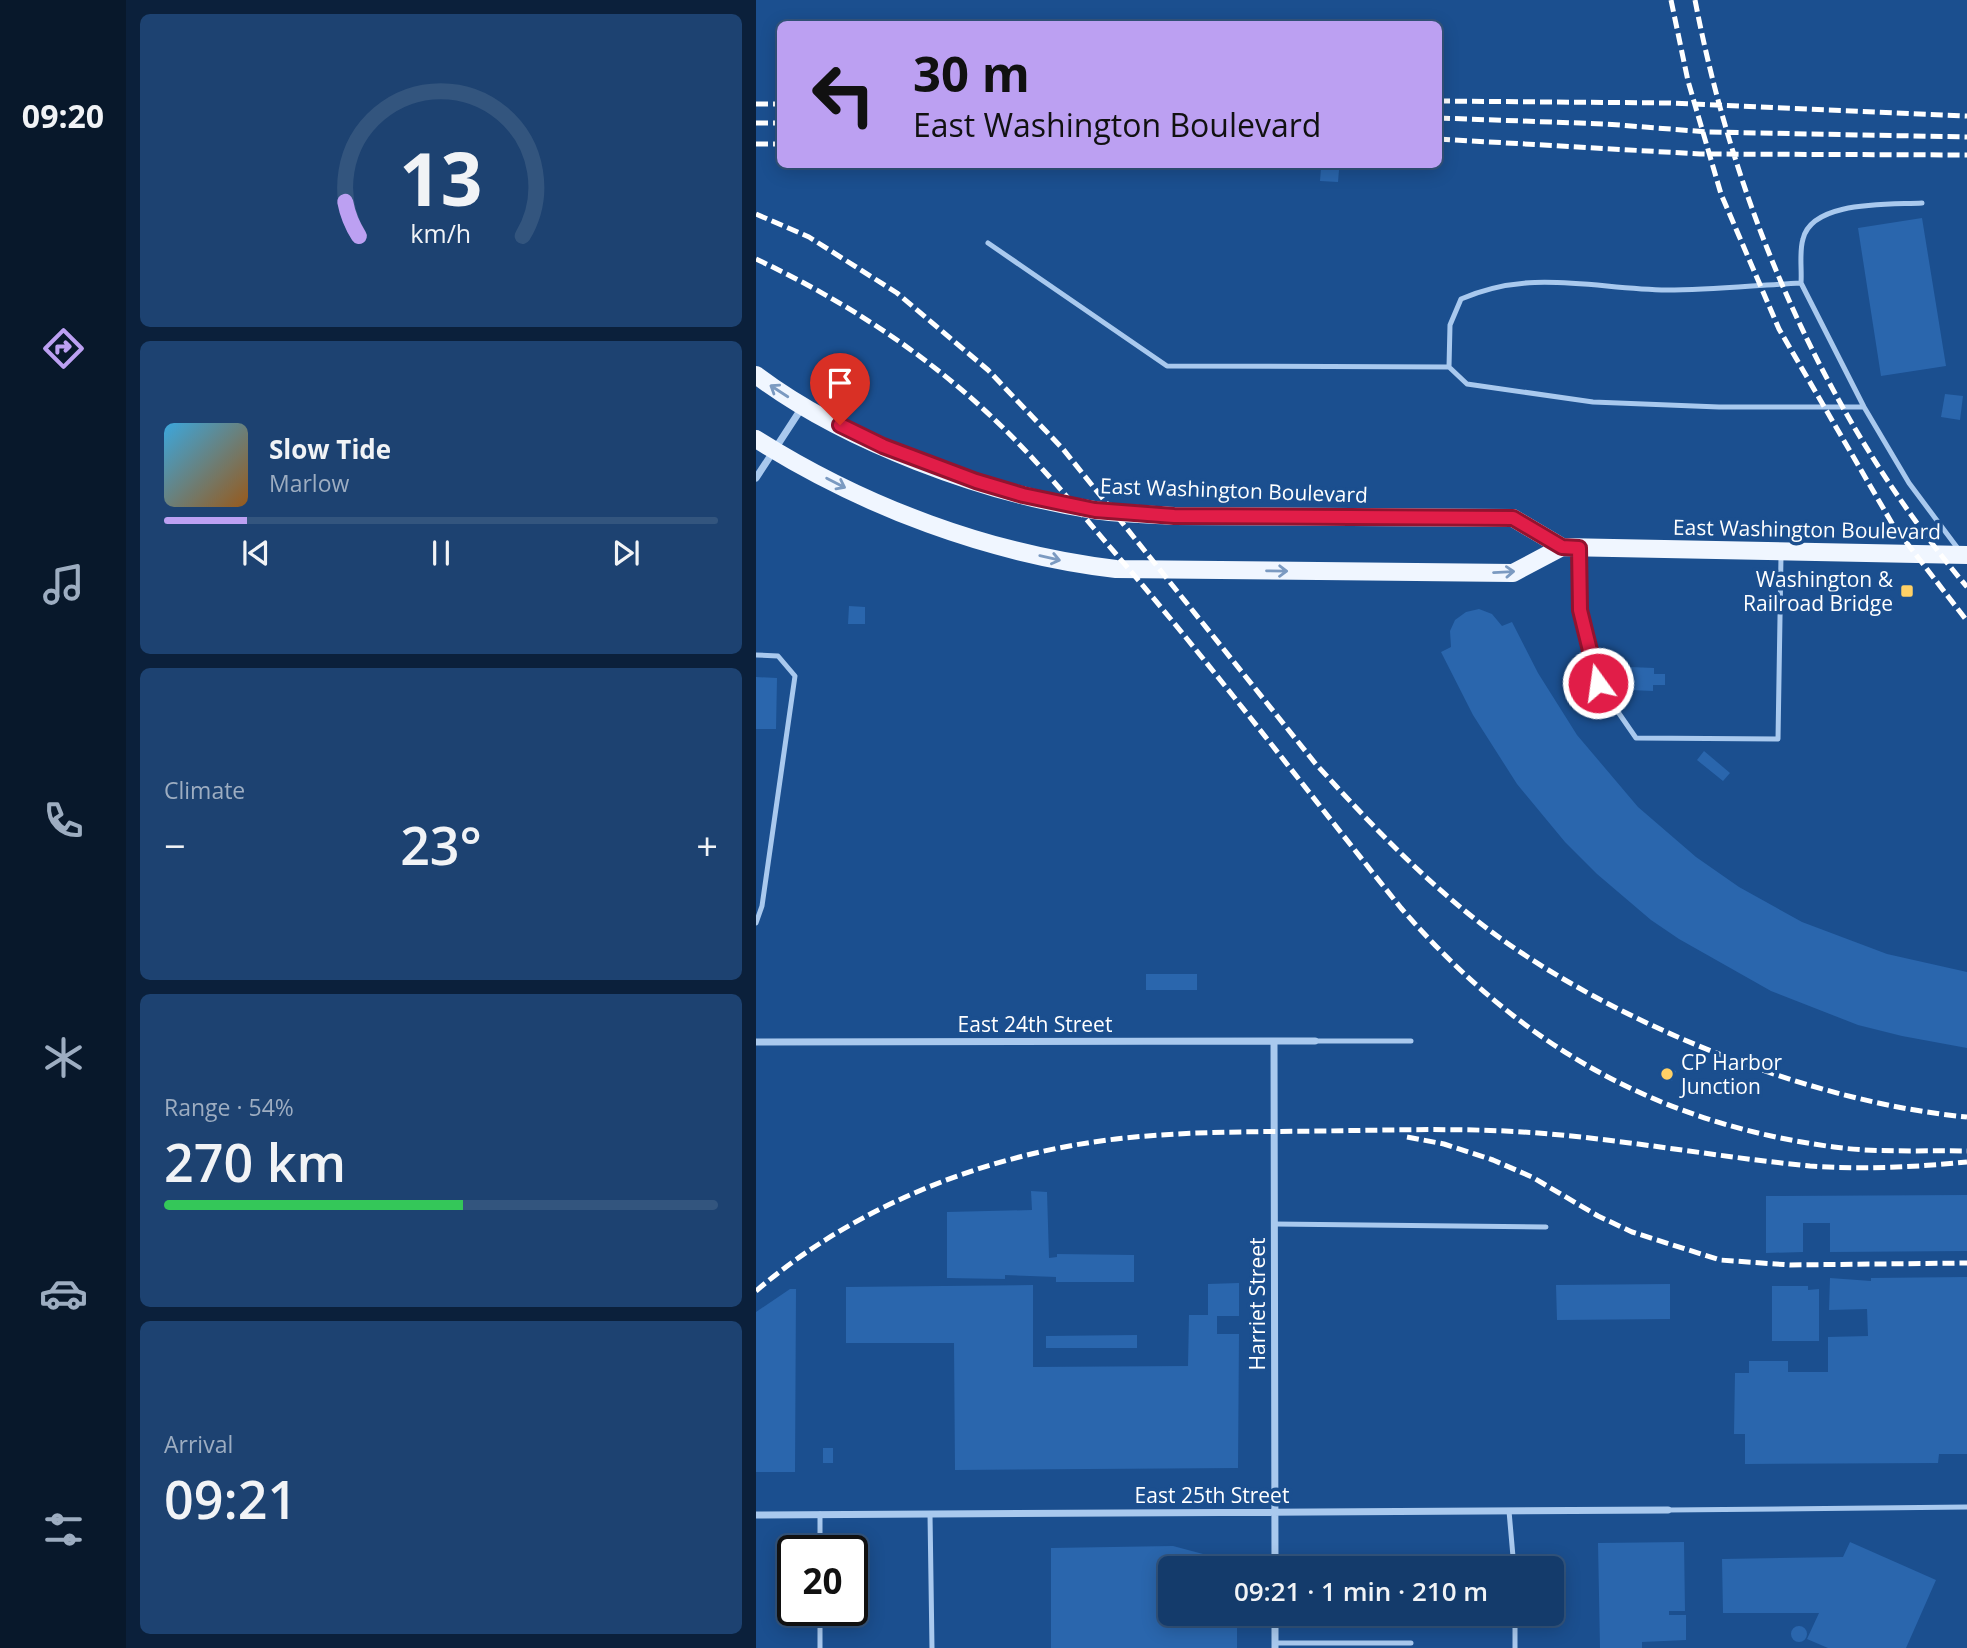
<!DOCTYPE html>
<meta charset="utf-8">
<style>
:root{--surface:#143b6b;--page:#1d4271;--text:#f1f3f6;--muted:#9dadc1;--line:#33557e;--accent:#bca0f2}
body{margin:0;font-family:"Open Sans",sans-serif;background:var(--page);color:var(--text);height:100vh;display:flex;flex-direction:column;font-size:26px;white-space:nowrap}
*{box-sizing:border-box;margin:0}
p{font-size:23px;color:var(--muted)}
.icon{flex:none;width:38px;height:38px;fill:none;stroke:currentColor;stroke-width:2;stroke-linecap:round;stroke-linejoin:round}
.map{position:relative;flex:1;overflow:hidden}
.sheet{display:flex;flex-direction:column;gap:14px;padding:14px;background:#0b203b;width:630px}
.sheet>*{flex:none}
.guide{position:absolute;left:21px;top:21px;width:665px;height:147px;border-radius:10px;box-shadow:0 4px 18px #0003,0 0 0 2px var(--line);background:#bca0f2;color:#111;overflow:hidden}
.speed{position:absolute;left:21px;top:1535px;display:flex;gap:14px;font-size:35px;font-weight:700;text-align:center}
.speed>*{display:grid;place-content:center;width:91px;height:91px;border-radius:50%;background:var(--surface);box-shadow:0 4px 18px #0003,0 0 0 2px var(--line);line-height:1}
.speed .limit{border:4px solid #111;border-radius:10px;background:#fff;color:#111}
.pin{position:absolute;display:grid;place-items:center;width:60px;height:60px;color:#fff;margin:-72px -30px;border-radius:50% 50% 50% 0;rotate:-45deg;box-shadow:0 0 7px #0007}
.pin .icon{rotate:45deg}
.me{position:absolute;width:77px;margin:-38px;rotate:346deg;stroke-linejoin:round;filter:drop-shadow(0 0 5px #0008)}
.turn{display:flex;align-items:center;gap:24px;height:147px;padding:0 21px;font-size:32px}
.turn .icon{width:91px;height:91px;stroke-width:2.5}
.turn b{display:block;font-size:49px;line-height:60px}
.big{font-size:52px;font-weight:600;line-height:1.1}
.sheet .card{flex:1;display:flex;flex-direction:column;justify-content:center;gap:10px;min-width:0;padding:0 24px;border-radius:10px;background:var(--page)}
.sheet .dial{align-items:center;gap:0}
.dial svg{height:182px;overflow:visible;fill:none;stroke:var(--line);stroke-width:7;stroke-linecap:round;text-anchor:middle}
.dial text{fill:var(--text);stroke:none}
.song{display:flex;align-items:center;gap:21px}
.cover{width:84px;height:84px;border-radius:10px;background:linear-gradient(135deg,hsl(200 70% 55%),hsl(30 70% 35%))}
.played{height:7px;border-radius:4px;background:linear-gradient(90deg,var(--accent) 15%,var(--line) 15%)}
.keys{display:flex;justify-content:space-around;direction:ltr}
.heat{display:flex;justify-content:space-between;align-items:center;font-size:38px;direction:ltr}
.charge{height:10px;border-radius:5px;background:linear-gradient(90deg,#34c759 54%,var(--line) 0)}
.trip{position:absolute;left:402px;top:1556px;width:406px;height:70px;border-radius:10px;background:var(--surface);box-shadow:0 4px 18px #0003,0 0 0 2px var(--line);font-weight:600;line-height:70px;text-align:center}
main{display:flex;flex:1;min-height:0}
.tabs{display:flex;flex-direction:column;width:126px;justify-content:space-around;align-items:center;background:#08182b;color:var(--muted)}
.tabs .icon{width:49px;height:49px}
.tabs .current{color:var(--accent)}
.tabs b{font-size:32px;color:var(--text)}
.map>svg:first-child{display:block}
.building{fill:#2a66ad}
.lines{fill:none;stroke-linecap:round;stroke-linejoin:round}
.service{stroke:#a9c9ee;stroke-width:5}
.minor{stroke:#a9c9ee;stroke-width:7}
.primary{stroke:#f0f6ff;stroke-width:18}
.rail{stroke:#fff;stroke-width:5;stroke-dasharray:12 5;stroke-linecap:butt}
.oneway{stroke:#7b9ac1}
.route-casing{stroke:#92132f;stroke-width:18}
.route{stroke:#e11d48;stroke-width:12}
.poi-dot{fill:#ffd166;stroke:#1b4f8f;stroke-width:2.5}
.labels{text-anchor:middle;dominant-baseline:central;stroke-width:7;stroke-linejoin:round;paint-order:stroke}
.street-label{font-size:21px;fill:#fff;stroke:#1b4f8f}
.poi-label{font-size:21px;fill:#fff;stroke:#1b4f8f;text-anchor:end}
</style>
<main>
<nav class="tabs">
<b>09:20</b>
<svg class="icon current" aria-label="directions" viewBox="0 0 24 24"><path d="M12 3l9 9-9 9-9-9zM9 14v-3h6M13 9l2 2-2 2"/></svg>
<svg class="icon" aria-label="music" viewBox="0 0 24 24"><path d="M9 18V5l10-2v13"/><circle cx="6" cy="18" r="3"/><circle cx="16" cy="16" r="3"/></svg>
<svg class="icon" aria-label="phone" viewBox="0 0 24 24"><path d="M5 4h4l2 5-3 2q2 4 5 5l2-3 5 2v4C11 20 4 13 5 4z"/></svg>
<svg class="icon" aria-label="climate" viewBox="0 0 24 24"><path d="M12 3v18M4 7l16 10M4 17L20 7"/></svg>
<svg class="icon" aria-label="car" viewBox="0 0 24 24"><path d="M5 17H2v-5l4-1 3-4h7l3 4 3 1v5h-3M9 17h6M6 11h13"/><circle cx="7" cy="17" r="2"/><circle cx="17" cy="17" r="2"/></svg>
<svg class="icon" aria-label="filters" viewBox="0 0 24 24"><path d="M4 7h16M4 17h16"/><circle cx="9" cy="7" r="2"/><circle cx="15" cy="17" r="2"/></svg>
</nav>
<section class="sheet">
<div class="card dial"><svg viewBox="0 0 100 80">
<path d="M14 69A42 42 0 1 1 86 69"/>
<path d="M14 69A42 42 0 0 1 8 54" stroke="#bca0f2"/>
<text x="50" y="56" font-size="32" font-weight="700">13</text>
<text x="50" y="72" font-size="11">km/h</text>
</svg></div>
<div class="card">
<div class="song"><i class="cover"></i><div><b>Slow Tide</b><p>Marlow</p></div></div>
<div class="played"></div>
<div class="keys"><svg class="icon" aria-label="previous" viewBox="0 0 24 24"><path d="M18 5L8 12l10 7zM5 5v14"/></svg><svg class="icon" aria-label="pause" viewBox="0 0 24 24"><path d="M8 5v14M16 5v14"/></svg><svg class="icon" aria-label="next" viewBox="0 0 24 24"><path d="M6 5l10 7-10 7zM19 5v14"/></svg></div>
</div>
<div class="card"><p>Climate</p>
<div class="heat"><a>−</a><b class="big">23°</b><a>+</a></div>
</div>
<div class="card"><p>Range · 54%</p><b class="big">270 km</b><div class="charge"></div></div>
<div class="card"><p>Arrival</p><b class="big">09:21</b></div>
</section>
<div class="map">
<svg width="1211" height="1648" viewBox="0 0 1211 1648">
<rect width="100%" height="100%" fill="#1b4f8f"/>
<path class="building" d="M565,168L583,170L582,182L564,181Z
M1166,218L1190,366L1125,376L1102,228Z
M1189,394L1207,396L1204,420L1185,417Z
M93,606L109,607V624H92Z
M723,609L736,614L746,626L756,622L782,673L821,735L882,807L940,857L983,887L1046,922L1131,954L1211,972V1048L1146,1036L1102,1025L1015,991L923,939L895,920L841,874L809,842L761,784L717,715L685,652L695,647L694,631L699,620L710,612Z
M874,667L898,668V674H909V685H897V691L874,690V685L867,684V674H874Z
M0,677L21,678L20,729H0Z
M948,751L974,773L967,781L941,760Z
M390,974H441V990H390Z
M907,1066L920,1071L916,1081L903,1076Z
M275,1191L291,1192L293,1258L301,1257V1254L378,1255V1282H300V1277L274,1276L249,1275V1279L191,1278V1212L276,1210Z
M1211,1195V1251L1074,1252V1223H1047V1252L1010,1253V1196Z
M1211,1277V1454H1183L1182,1463L989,1464V1434H978L979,1373H993V1361H1032V1372H1072V1337L1112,1336L1111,1309L1073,1310L1074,1278L1115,1281V1278Z
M483,1283V1316H461V1334H483L482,1468L199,1470L198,1343H90V1287L277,1285V1367L432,1366L433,1315H452V1284Z
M914,1284V1319L801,1320L800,1285Z
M1016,1286H1052V1290L1063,1289V1341H1016Z
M34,1289H40L39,1472H0V1312Z
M381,1335V1348H290V1336Z
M67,1448H77V1463H67Z
M928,1542L929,1611H913V1615H930V1640L886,1642V1648H844L842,1543Z
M1094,1542L1180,1580L1150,1648H1072L1051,1639L1063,1613H967L966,1559L1087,1557Z
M417,1546L447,1554L461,1568H415V1614H481V1648H295V1548Z
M1035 1634a8 8 0 1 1 16 0a8 8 0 1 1-16 0Z"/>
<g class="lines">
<path class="service" d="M232,243L411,366L693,367
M1045,283C1046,269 1043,252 1047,239C1056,200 1134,205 1166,203
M1108,407H963L837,402L711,384L693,367L694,325L705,299C776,268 838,289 911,290C956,290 1001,285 1045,283L1108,407L1153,483L1203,550
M823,551L824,610L842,683L880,738L1022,739L1025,556
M0,655L22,656L39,676L6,906L0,923
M559,1041H655
M518,1224L790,1227
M912,1510L1211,1507
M753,1511L758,1568
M174,1514L176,1648
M64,1550V1514
M759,1614V1648
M519,1643H655
M64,1648V1610"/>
<path class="minor" d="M0,478L47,406
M518,1041L519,1568
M0,1042L559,1041
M0,1515L912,1510
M519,1614V1648"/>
<path class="primary" d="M0,375C89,442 228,493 338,510C364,514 391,514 418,516L757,518L806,547
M0,439C108,507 233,554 360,569L757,573L806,547L1211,555"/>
<path class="rail" d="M915,0L932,81L965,194L1023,329L1137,525L1211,621
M939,0C980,213 1071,421 1211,587
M682,101L913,103L1211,116
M0,104H24
M682,118L850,124L952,132L1211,137
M0,123H24
M682,139L944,154L1211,155
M0,144H24
M0,214L53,237L141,293L232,370L307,449L559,763C616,826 675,888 744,938C868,1027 1059,1103 1211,1117
M0,259C81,297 158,346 224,406C274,451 316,503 360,554C459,669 550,790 645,908C763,1044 898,1123 1078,1147C1121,1153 1167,1150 1211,1151
M651,1137L688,1144L737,1160L776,1177L842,1216L876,1232L964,1260L1034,1265L1211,1263
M0,1291C99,1206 230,1154 360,1139C428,1131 497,1132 566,1131C646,1130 726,1127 805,1135C888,1143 971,1158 1054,1166C1107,1170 1159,1167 1211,1162"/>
</g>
<defs><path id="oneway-shaft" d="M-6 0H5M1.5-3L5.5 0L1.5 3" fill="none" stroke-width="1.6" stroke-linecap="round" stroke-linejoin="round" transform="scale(1.75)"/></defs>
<g class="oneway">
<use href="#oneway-shaft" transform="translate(23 391) rotate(-147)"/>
<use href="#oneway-shaft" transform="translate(80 483) rotate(27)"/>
<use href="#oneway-shaft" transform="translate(294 558) rotate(13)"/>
<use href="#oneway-shaft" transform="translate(521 571) rotate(1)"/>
<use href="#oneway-shaft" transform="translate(748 572) rotate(-3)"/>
</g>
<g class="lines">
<defs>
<path id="route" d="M84,425L127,446L220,481L267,495L339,510L418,516L757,518L806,547L823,548L824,610L842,683"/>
</defs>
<use href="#route" class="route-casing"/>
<use href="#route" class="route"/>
</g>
<g class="poi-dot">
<rect x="1144" y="584" width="14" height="14" rx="3.5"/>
<circle cx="911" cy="1074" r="7"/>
</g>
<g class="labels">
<g class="street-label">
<text transform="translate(478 490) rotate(2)">East Washington Boulevard</text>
<text transform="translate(1051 529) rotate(1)">East Washington Boulevard</text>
<text x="279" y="1024">East 24th Street</text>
<text transform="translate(501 1304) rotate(-90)">Harriet Street</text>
<text x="456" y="1495">East 25th Street</text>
</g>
<g class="poi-label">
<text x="1137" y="579">Washington &amp;<tspan x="1137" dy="24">Railroad Bridge</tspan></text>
<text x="925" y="1062" text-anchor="start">CP Harbor<tspan x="925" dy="24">Junction</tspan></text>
</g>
</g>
</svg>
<div class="speed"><div class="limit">20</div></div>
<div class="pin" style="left:84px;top:425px;background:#d93025"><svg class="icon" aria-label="arrive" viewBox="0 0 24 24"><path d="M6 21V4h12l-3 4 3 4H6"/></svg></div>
<svg class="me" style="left:842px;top:683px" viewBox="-20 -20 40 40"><circle r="17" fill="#e11d48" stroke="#fff" stroke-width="3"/><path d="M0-11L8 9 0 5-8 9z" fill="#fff"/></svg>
<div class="trip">09:21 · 1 min · 210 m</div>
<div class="guide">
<div class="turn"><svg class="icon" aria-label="left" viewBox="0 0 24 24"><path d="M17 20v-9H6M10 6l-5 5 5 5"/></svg><div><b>30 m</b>East Washington Boulevard</div></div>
</div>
</div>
</main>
